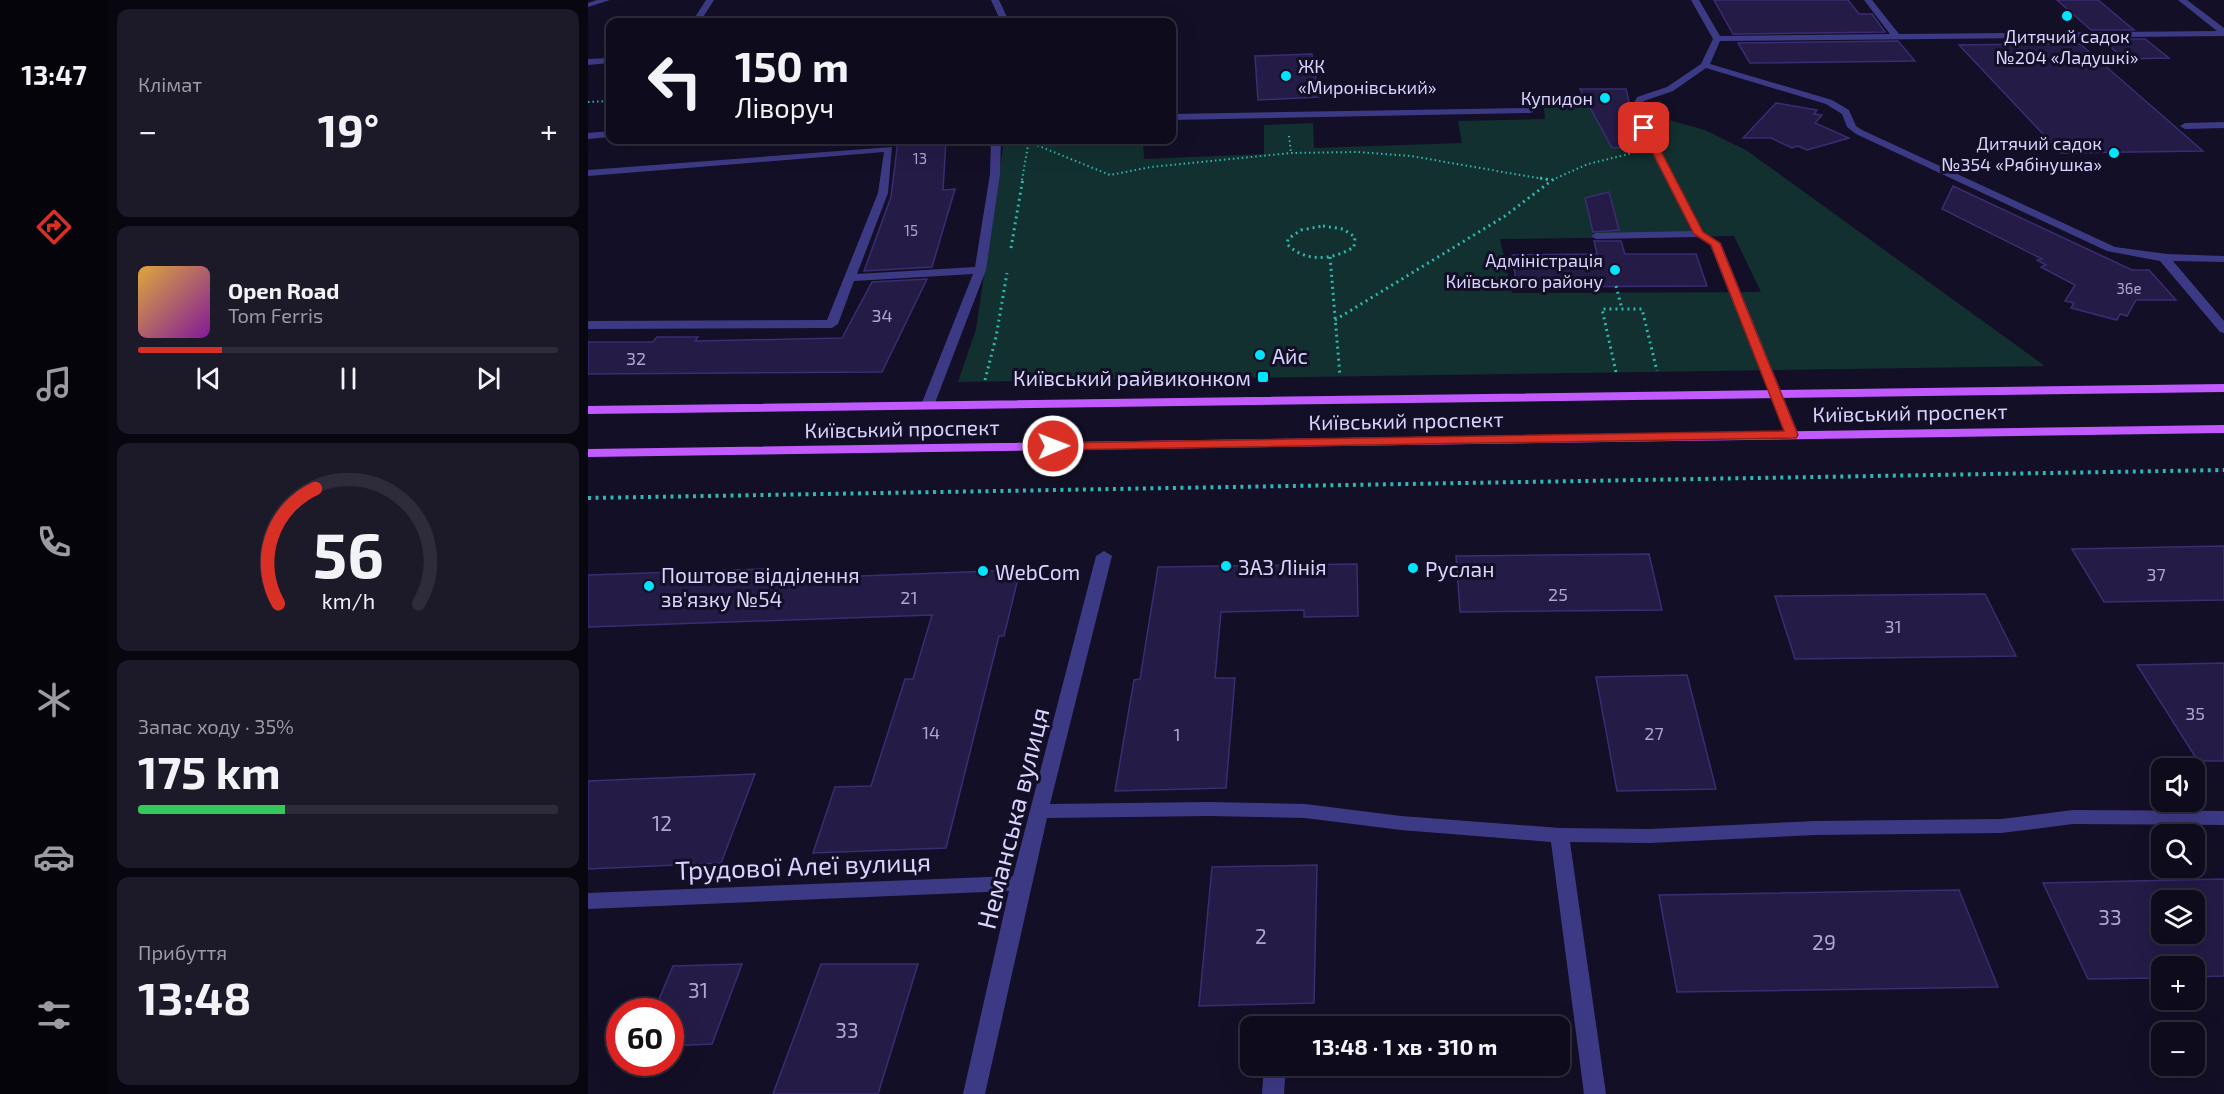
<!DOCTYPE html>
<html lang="uk">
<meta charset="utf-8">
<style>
:root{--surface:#0e0b1c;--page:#1c1929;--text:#f1f3f6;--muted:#9b9ba3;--line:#2e2b3b;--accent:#d93025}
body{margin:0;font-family:"Exo 2",sans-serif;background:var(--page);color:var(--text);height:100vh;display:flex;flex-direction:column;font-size:22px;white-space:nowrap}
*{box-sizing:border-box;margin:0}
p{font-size:20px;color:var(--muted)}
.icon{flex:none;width:33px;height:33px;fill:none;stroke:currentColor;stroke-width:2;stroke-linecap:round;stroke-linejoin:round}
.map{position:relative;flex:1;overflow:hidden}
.sheet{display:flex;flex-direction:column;gap:9px;padding:9px;background:#08060f;width:480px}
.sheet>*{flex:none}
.hud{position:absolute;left:18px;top:18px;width:570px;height:126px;border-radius:12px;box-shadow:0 6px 24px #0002,0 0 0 2px var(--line);background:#0e0b1c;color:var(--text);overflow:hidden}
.tools{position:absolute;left:1563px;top:758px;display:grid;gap:12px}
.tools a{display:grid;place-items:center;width:54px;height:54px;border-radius:12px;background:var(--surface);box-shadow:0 6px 24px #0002,0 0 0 2px var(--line);font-size:30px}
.speed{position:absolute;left:18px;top:998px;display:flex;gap:12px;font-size:30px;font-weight:700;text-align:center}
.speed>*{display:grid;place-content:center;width:78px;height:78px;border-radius:50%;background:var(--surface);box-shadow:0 6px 24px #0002,0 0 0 2px var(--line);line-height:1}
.speed .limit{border:9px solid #d22;background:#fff;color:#111}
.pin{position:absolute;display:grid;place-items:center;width:51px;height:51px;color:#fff;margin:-26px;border-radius:12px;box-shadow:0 3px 9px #0006}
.me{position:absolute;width:66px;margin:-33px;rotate:89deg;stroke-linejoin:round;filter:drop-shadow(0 0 4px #0008)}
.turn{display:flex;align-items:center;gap:21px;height:126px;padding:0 30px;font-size:27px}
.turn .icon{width:78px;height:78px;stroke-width:2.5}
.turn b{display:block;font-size:42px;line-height:51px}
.big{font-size:45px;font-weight:700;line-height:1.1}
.sheet .widget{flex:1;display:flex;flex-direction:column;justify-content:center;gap:9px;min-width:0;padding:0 21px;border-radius:12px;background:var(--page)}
.sheet .dial{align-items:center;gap:0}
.dial svg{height:156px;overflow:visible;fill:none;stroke:var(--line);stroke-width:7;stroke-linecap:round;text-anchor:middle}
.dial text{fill:var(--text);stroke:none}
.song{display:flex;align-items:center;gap:18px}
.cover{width:72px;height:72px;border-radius:9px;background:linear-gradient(135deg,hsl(40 70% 55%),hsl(290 70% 35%))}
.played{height:6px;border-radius:3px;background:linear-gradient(90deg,var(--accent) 20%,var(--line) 20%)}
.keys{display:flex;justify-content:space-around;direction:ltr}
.heat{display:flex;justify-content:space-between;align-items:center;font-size:33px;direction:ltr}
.charge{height:9px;border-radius:4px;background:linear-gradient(90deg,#34c759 35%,var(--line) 0)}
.trip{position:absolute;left:652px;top:1016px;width:330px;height:60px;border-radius:12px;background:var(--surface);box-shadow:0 6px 24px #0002,0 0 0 2px var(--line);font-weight:700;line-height:60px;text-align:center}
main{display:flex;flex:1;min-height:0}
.dock{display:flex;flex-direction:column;width:108px;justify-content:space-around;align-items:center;background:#06040b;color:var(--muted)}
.dock .icon{width:42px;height:42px}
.dock .current{color:var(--accent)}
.dock b{font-size:27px;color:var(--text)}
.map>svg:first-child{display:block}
.green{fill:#12302f;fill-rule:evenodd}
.building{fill:#241b47;stroke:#3b2d73;stroke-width:1.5;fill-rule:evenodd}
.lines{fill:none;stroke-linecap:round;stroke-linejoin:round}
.path-far2{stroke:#2fb8b0;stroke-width:2;stroke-dasharray:1.5 3;stroke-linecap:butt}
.path-far1{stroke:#2fb8b0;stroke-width:3;stroke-dasharray:2 4;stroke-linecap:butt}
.path{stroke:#2fb8b0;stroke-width:4;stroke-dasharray:3 4.5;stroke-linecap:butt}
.minor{fill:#3d3a85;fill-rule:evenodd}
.major{fill:#c25bff;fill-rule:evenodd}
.route{fill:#d93025;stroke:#8d1f18;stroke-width:1.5}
.poi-dot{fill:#00e5ff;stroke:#130f26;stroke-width:2}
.labels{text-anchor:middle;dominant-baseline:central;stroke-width:6;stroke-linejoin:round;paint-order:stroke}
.far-number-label{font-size:15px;fill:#aca6d1}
.far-poi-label{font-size:18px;fill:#d9d4ff;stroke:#130f26;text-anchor:end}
.number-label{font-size:18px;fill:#aca6d1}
.poi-label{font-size:21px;fill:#d9d4ff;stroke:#130f26;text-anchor:start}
.street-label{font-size:21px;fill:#d9d4ff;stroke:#130f26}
.near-number-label{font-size:21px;fill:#aca6d1}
.near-street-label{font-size:26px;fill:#d9d4ff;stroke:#130f26}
</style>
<main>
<nav class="dock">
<b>13:47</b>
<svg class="icon current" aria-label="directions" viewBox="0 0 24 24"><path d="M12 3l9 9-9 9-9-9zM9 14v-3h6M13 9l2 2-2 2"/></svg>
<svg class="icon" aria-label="music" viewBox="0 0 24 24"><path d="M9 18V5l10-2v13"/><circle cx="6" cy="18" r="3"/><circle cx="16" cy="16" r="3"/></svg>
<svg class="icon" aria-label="phone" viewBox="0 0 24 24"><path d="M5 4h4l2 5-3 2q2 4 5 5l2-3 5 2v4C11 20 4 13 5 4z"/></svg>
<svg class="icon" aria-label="climate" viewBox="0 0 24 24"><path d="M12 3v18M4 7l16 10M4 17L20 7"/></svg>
<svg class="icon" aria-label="car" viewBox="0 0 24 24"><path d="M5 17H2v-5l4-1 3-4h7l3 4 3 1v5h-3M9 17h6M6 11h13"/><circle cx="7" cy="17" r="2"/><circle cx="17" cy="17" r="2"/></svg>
<svg class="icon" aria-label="filters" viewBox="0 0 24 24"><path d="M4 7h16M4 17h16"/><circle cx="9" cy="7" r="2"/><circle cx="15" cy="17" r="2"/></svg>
</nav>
<section class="sheet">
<div class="widget"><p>Клімат</p>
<div class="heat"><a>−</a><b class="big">19°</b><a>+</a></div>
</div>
<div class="widget">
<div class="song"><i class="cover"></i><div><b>Open Road</b><p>Tom Ferris</p></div></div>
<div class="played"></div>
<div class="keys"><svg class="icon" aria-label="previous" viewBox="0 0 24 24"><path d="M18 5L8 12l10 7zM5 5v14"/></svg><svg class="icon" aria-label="pause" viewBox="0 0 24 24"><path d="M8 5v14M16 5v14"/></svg><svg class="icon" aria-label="next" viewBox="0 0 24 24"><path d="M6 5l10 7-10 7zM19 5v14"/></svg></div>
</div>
<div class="widget dial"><svg viewBox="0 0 100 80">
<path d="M14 69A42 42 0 1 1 86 69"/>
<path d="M14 69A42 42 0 0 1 33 10" stroke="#d93025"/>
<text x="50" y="56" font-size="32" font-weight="700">56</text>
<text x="50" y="72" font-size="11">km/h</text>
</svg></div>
<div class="widget"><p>Запас ходу · 35%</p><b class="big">175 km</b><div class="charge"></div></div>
<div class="widget"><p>Прибуття</p><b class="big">13:48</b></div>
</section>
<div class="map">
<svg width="1636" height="1094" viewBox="0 0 1636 1094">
<rect width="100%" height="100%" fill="#130f26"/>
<path class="green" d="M985,97L1006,101L1007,107L1059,114L1117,130L1158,150L1457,366L370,382L388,329L416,140H555L556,159L676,154V125L725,123L726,148L874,143L870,121L957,119L955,101ZM1146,236L1173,292L924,293L912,239Z"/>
<path class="building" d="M1126,0H1260L1271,14H1284L1297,32L1145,34Z
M1469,0H1510L1546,30H1503Z
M1514,39H1557L1581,58L1536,59Z
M1310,41L1327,61L1162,63L1150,43Z
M1447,44H1492L1615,151L1473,153L1371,45Z
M724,54L731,97L670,100L667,56Z
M992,89H1038L1042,106L1040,112L1046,123L1051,146L1024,148Z
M1188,103L1229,110L1226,114L1234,115L1227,123L1261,138L1219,150L1210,146L1204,148L1183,138H1155Z
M310,140H358L355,190L367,189L344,267L276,271L303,197Z
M1365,186L1544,270H1561L1588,300H1548L1539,316L1532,314L1529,320L1483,308L1486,303L1477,301L1487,285L1453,267L1458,265L1449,260L1454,259L1354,209Z
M1021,192L1031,230L1005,232L997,198Z
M1006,241H1033L1037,254H1108L1119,286L929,287L924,255L1009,254Z
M339,279L294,372L0,374V342H65L69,337H110L107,341L254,338L284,282Z
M1636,546V600L1516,602L1484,549Z
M1061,554L1074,610L872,612L868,556Z
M769,564L770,616L716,617V610L633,612L627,678H647L638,788L527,791L546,680L552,679L570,567Z
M175,569L170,580L432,570L416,636H411L358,848L225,853L247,787L283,786L317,679H325L344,615L0,627V575Z
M1397,594L1428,656L1207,659L1187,596Z
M1636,663V761H1610L1549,665Z
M1099,675L1128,789L1029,791L1008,677Z
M167,774L133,863L0,869V781Z
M729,865L726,1003L611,1006L624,867Z
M1636,879V976L1606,977V966H1574V978L1500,979L1455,883ZM1574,900H1606V933H1574Z
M1371,890L1410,987L1089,992L1071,895Z
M154,964L124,1044L82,1046V1011H66L85,966Z
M233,964H330L290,1094H185Z"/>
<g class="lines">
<path class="path-far2" d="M0,102L22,101
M701,136L703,153
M441,142L522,175L563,167L703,153L769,152L823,156L961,180
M434,180L441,140
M964,180L1000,164L1045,153"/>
<path class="path-far1" d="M952,178L963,180
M735,226L755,229L767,237L766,247C745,260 717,263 699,244L700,239L713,230Z
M423,248L435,178
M742,257L752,376
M1028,286L1034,309
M747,320L917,216L967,178
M1028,372L1014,309H1054L1069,371
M397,380L408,337L419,273"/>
<path class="path" d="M0,498L1636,470"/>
<path class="minor" d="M9,0H22L0,7V3Z
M118,0H126L112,22H104Z
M403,0H411L419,17L525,16L543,22H413Z
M1103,0H1111L1132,36L1302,34L1276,0H1284L1311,34L1629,31L1590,0H1599L1636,28V36L1132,41L1122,64L1244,100L1261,110L1268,126L1274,130L1527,247L1579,254L1636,256V262L1585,261L1636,321V333L1632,332L1572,261L1519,251L1268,134L1259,127L1254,114L1238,104L1118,68L1085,91L1056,101L1052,111L1115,232L1133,243L1211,435L1209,438H1199L1122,245L1109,237L1008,239L1003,236L1008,233L1104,231L1042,111L1049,97L1079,87L1113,64L1125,39Z
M22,58V63L0,65V59Z
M945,108V112L942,113L584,120V114Z
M1636,122V128L1597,129L1592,126L1597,123Z
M22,131V137L0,139V133Z
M403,140H413L412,174L398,270L345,408H335L333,405L385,274L266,281L250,324L244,328L0,329V321L239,320L290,193L296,152L0,176V170L304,147L300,193L269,274L387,267L402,174Z
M516,551L524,556L462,804L621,802L717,804L813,816L972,828L1062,829L1227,821L1413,819L1485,810L1636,811V825L1485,824L1413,833L1227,835L1062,843L982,842L1018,1094H996L963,842L813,830L717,818L621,816L459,818L397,1094H375L421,891L0,909V893L425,876L508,556Z
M676,1065H698L696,1094H674Z"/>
<path class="major" d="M1636,384V392L0,414V406Z
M1636,425V433L0,457V449Z"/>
</g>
<path class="route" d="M1056,125L1061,128L1115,232L1132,243L1210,435L1208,438L465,450L459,446L465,443L1196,431L1123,245L1106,234L1052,128Z"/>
<g class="poi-dot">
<circle cx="1479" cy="16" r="6"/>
<circle cx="698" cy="76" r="6"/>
<circle cx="1017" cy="98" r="6"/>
<circle cx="1526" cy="153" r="6"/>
<circle cx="1027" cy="270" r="6"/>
<circle cx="672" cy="355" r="6"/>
<rect x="669" y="371" width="12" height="12" rx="3"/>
<circle cx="638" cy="566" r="6"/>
<circle cx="825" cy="568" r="6"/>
<circle cx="395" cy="571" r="6"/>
<circle cx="61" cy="586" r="6"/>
</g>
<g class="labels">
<g class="far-number-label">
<text x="332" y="158">13</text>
<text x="323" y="230">15</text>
<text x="1541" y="288">36е</text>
</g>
<g class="far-poi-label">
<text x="1479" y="36" text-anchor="middle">Дитячий садок<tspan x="1479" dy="21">№204 «Ладушкі»</tspan></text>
<text x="710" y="66" text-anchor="start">ЖК<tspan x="710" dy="21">«Миронівський»</tspan></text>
<text x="1005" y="98">Купидон</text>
<text x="1514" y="143">Дитячий садок<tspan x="1514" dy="21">№354 «Рябінушка»</tspan></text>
<text x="1015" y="260">Адміністрація<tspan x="1015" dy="21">Київського району</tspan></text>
</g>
<g class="number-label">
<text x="294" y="315">34</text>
<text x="48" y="358">32</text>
<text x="1568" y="574">37</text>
<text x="970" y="594">25</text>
<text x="321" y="597">21</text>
<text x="1305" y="626">31</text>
<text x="1607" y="713">35</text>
<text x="343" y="732">14</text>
<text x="1066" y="733">27</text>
<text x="589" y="734">1</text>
</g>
<g class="poi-label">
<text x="684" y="355">Айс</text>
<text x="663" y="377" text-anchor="end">Київський райвиконком</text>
<text x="650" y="566">ЗАЗ Лінія</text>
<text x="837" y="568">Руслан</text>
<text x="407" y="571">WebCom</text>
<text x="73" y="574">Поштове відділення<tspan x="73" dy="24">зв'язку №54</tspan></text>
</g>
<g class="street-label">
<text transform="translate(1322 412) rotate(-1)">Київський проспект</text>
<text transform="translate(818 420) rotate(-1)">Київський проспект</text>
<text transform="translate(314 428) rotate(-1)">Київський проспект</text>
</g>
<g class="near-number-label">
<text x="74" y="822">12</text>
<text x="1522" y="916">33</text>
<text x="673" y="935">2</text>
<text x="1236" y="941">29</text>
<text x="110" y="989">31</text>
<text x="259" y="1029">33</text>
</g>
<g class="near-street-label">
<text transform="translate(424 818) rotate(-76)">Неманська вулиця</text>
<text transform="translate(215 865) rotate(-2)">Трудової Алеї вулиця</text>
</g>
</g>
</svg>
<div class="tools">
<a><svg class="icon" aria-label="sound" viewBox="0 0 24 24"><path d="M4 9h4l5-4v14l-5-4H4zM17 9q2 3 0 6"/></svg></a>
<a><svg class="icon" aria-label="search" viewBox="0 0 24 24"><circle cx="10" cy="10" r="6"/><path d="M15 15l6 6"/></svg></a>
<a><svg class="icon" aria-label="layers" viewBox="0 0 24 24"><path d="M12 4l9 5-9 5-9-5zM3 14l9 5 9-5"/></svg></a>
<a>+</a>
<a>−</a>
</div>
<div class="speed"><div class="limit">60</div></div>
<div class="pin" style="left:1056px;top:128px;background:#d93025"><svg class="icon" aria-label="arrive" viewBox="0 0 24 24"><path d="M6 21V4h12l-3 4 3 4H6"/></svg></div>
<svg class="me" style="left:465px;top:446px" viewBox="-20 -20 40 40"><circle r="17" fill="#d93025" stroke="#fff" stroke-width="3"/><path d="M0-11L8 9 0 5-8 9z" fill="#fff"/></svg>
<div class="trip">13:48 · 1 хв · 310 m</div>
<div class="hud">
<div class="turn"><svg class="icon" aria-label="left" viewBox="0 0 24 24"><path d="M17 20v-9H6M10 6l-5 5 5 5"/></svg><div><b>150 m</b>Ліворуч</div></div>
</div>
</div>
</main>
